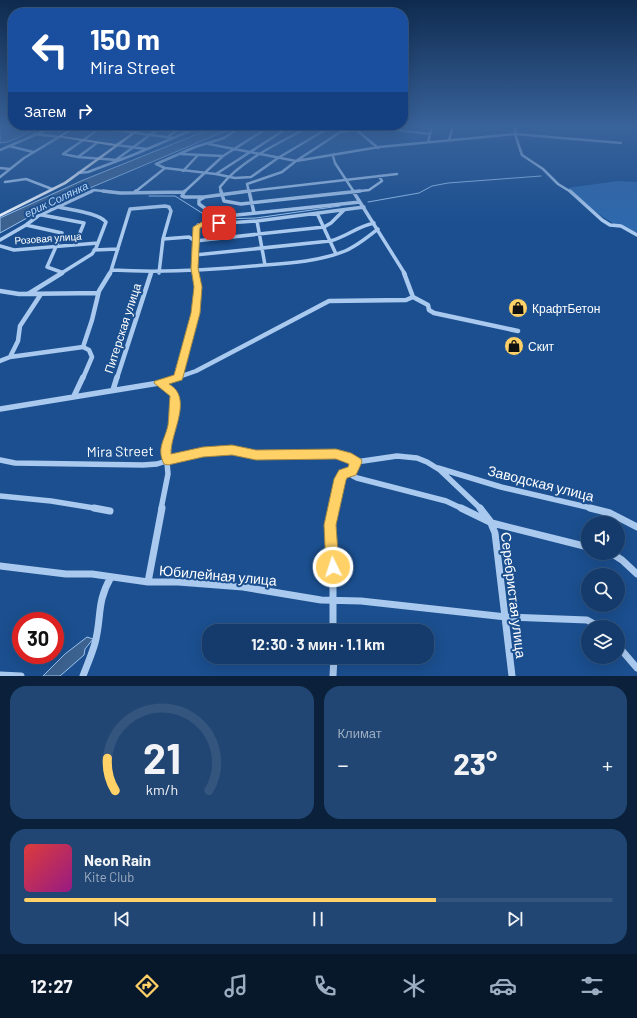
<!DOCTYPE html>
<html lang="ru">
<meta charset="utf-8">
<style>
:root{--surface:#143b6b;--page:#214673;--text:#f1f3f6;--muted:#9dadc1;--line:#33557e;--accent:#ffd166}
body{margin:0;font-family:Barlow,sans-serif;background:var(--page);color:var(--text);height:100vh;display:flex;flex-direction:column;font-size:15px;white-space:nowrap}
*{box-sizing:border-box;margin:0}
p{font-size:13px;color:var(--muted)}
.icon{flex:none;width:22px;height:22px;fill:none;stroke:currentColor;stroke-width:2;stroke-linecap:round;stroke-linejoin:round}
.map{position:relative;height:676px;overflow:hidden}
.panel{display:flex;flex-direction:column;gap:10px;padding:10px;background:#0b203b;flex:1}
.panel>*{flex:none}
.banner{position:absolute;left:8px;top:8px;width:400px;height:122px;border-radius:16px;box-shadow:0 4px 16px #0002,0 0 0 1px var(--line);background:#1a4fa0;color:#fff;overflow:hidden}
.tools{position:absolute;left:581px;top:516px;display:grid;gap:8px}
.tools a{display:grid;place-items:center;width:44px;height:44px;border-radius:50%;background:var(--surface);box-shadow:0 4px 16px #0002,0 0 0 1px var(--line);font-size:20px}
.speed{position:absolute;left:12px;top:612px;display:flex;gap:8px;font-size:20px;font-weight:700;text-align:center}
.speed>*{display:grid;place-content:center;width:52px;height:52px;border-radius:50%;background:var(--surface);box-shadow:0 4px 16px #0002,0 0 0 1px var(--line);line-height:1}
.speed .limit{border:6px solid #d22;background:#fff;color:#111}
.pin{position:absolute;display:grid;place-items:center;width:34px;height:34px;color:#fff;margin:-17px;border-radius:8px;box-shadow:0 2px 6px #0006}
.me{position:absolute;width:44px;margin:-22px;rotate:356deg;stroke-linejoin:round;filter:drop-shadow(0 0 3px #0008)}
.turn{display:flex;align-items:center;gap:14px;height:84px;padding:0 16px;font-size:18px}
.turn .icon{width:52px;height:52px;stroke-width:2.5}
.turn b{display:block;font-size:28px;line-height:34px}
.then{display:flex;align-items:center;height:38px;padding:0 16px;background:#0003;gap:8px;font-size:15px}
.big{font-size:30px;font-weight:700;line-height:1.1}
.panel .widget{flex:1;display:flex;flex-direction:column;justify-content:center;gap:6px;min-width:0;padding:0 14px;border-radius:16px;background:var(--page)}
.panel .dial{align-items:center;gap:0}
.dial svg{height:104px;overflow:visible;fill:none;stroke:var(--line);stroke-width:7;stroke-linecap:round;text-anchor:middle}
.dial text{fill:var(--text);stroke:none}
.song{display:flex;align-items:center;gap:12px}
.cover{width:48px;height:48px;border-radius:6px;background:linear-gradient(135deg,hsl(0 70% 55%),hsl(310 70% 35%))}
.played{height:4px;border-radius:2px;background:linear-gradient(90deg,var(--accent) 70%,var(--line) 70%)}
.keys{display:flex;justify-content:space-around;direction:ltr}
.heat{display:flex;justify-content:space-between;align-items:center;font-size:22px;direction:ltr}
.panel .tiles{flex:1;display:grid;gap:10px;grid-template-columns:1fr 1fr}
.widget:last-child{grid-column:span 2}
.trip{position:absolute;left:202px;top:624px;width:232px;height:40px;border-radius:16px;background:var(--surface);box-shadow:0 4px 16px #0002,0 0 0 1px var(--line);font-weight:700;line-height:40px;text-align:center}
.tabs{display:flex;height:64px;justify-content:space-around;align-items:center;background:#08182b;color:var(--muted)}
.tabs .icon{width:28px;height:28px}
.tabs .selected{color:var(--accent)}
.tabs b{font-size:18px;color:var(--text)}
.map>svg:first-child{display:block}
.green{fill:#2e69ad}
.water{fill:#3c6290;stroke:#9cc4f0}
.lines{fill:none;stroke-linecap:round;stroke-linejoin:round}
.stream{stroke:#9cc4f0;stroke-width:1}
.minor-far4{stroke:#a9c9ee;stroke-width:2.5}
.minor-far3{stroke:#a9c9ee;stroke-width:3.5}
.minor-far2{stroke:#a9c9ee;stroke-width:4.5}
.minor-far1{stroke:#a9c9ee;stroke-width:5.5}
.minor{stroke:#a9c9ee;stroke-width:7}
.major{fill:#f0f6ff;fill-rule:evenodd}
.route{fill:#ffd166;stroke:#a68842}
.labels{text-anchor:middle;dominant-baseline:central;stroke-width:4;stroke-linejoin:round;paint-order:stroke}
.far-street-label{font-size:10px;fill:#fff;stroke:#1b4f8f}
.far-water-label{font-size:11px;font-style:italic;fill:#b5d3f5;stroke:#1b4f8f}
.poi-label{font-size:12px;fill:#fff;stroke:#1b4f8f;text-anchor:start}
.street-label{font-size:12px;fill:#fff;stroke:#1b4f8f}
.near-street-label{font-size:14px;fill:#fff;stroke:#1b4f8f}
</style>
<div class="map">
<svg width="637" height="676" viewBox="0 0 637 676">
<rect width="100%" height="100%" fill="#1b4f8f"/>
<path class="green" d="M618,181L637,182V233L622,226L614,224L592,210L567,188Z"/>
<path class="water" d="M0,127H36L20,137L7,142L0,143Z
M215,127H235L85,190L36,213L0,233V218L81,181Z
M87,637L93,639L85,649L84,655L60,676H43L65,654Z"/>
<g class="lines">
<path class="stream" d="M149,196H175L202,213L220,219L256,218L340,206
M368,202L419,193L432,186L448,183L541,176"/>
<path class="minor-far4" d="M102,127L63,154L78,157L117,160
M353,127L378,148
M372,127L430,134
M423,127L432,128
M516,127L515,134L522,155L543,169L558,184L571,192
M101,128L172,138
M343,132L372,127
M35,134L59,137
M38,134L49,127
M168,137L181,127
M449,140L453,127
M428,142L432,127
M209,144L296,161L379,147L515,134L621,143
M116,145L147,149
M9,146L33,152
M0,150L37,134
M181,154L223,156
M334,154L333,156L335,163L354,192
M78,157L97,143
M117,159L161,127
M156,164L165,168L216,174L235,178L251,177L278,158L330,127
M156,164L195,147L224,138L241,127
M0,168L10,169
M183,171L198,155
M78,173L88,172L133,155L199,127
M216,174L289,127
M0,177L24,158L59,137
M5,182L26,179L52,189
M90,192L94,190L111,192
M135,192L165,168
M184,192L223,156L269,127
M221,192L220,187C240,161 280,142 309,127
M242,192L397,174
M249,192L247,184L282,172L296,161L348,127
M351,192L369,190L382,181L379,176"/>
<path class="minor-far3" d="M103,191L120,193L184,192L182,196L185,197H204L249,191
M221,191L224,201L241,204L360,191
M249,191L254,213
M353,191L405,274
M570,191L602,220L610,225L621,226L637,235
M184,192L185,191
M134,193L136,191
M203,198L199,200V204L213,214L227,216L360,202
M59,207C71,210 99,213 106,222L96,248L92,254L60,274
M317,213L336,254
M42,215L84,223L75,245
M257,221L265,265
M26,225L62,233L47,267L61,272
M163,239L189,237L195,241L324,227L331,223L344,210
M0,240L26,225L38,216L92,191
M0,246L14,250L98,243
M94,250L118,249
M195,255L330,241C346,237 358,226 374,223
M112,270C163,273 214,270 264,265C291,263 320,261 345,251C357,246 368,237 378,229
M110,274L130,209L165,206L169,207L171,211L163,239L159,273
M195,274V241L198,225L257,221L364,207"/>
<path class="minor-far2" d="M0,291L19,294L98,293
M28,294L62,273
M413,297L428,305L429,310L434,313L518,331
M83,347L92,320L99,291L110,273
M10,357L18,341L20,326L41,294
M0,361L10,357L83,347L89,350L92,357L83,378
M178,377C188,343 202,308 195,273
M117,378L151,273
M176,378L196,371L329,301L406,300L413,297L404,273"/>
<path class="minor-far1" d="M159,383L170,390L175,396L173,424L166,450L168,474L161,509
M113,390L117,377
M74,396L83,377
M0,409L159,383L179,377
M0,460L15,463L143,465L157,464L188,454L221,450L256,455L337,454L356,462
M438,468L501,487L595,509
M352,471L353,476L357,478L446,501L463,509
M0,496L51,501L100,509
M334,509C336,497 336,471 352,471L356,462L397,456L417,458L427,462L440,470L481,509"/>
<path class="minor" d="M94,508L110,511
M461,508L492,523L588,547
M480,508L490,521L495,533L512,676
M590,508L610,513L637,527
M611,553L622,560L637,574
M0,566L66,574H92L148,582H178L243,587L321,600L361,601L506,617L587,620L600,627
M148,582L162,508
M333,631V567L330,525L334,508
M618,646L637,668
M0,675L21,676
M83,676C87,665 92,654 95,643C102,617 96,603 111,577
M333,676L334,657"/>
<path class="major" d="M74,127H78L62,136L116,144L140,127H144L66,184L0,217V214L64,182L114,146L57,137Z"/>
</g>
<linearGradient id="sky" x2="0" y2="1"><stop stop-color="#0f2b4f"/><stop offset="0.57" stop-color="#39639b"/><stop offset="1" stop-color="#39639b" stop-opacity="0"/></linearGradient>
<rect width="637" height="222" fill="url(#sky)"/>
<path class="route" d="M219,221H221V224L204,226L200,228L198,268L202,287L200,313L183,377L182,380L169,384C194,398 170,433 171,454L203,447L232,445L256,450L336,449L351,453L361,459L362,462L356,475L347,478L346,480L336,525L339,567L337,572L333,574L328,572L326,567L324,525L334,479L339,470L348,467L349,464L336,459L256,460L232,455L203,457L168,465L164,464C156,448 165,440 168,425C169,416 169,406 170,396L154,383L155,381L174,375L191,313L194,287L191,268L193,227L202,222Z"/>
<defs>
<symbol id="shop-disc" viewBox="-11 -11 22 22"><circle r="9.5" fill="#ffd166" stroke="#1b4f8f"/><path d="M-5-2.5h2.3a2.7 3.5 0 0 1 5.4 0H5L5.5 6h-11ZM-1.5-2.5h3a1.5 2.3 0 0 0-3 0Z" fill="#111"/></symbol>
</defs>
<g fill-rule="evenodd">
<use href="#shop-disc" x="507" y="297" width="22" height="22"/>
<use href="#shop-disc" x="503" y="335" width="22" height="22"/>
</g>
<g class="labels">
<g class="far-street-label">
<text transform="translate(48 238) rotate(-4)">Розовая улица</text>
</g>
<g class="far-water-label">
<text transform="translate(56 199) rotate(-25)">ерик Солянка</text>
</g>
<g class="poi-label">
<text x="532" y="308">КрафтБетон</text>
<text x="528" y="346">Скит</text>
</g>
<g class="street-label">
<text transform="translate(122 328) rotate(-72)">Питерская улица</text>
</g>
<g class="near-street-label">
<text transform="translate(120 451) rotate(-1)">Mira Street</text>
<text transform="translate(541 483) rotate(14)">Заводская улица</text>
<text transform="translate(218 575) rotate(5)">Юбилейная улица</text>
<text transform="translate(514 595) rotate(83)">Серебристая улица</text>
</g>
</g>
</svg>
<div class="tools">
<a><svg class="icon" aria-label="sound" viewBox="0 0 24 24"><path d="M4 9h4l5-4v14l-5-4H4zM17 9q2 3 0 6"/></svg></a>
<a><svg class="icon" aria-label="search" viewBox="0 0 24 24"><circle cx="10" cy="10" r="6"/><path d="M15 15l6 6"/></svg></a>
<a><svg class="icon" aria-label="layers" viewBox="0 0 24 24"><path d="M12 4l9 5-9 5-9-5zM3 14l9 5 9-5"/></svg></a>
</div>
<div class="speed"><div class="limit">30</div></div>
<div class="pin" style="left:219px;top:223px;background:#d93025"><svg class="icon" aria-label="arrive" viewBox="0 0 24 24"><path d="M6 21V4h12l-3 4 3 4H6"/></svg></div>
<svg class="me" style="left:333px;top:567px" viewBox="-20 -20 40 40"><circle r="17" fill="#ffd166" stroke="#fff" stroke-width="3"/><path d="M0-11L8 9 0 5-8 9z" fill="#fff"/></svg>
<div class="trip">12:30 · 3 мин · 1.1 km</div>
<div class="banner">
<div class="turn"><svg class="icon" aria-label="left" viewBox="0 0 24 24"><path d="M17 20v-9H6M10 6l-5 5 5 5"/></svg><div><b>150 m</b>Mira Street</div></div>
<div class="then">Затем<svg class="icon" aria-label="right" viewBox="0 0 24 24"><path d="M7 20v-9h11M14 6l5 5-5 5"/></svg></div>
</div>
</div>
<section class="panel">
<div class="tiles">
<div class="widget dial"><svg viewBox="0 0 100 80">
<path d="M14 69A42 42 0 1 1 86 69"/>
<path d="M14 69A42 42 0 0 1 8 44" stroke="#ffd166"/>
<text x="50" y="56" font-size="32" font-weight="700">21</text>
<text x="50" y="72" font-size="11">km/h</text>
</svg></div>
<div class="widget"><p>Климат</p>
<div class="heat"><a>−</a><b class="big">23°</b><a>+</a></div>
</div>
<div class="widget">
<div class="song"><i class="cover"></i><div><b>Neon Rain</b><p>Kite Club</p></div></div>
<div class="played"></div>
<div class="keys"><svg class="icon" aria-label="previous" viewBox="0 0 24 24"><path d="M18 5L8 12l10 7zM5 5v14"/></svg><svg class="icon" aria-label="pause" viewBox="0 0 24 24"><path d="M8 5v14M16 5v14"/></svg><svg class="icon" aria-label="next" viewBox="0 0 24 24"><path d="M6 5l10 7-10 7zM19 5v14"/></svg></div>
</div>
</div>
</section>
<nav class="tabs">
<b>12:27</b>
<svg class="icon selected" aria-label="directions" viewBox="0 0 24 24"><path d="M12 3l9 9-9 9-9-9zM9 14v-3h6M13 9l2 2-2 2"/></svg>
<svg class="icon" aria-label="music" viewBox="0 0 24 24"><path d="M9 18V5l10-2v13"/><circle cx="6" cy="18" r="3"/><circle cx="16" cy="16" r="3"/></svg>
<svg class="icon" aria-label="phone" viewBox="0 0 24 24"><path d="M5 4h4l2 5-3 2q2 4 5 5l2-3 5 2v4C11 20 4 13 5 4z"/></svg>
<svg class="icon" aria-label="climate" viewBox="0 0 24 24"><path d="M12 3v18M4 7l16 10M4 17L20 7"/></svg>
<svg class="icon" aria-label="car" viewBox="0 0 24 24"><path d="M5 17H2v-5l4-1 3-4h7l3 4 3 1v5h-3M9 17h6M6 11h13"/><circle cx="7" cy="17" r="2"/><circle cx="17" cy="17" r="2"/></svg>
<svg class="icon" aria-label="filters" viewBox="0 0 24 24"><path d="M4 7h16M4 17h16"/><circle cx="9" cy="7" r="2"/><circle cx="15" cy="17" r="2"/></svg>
</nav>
